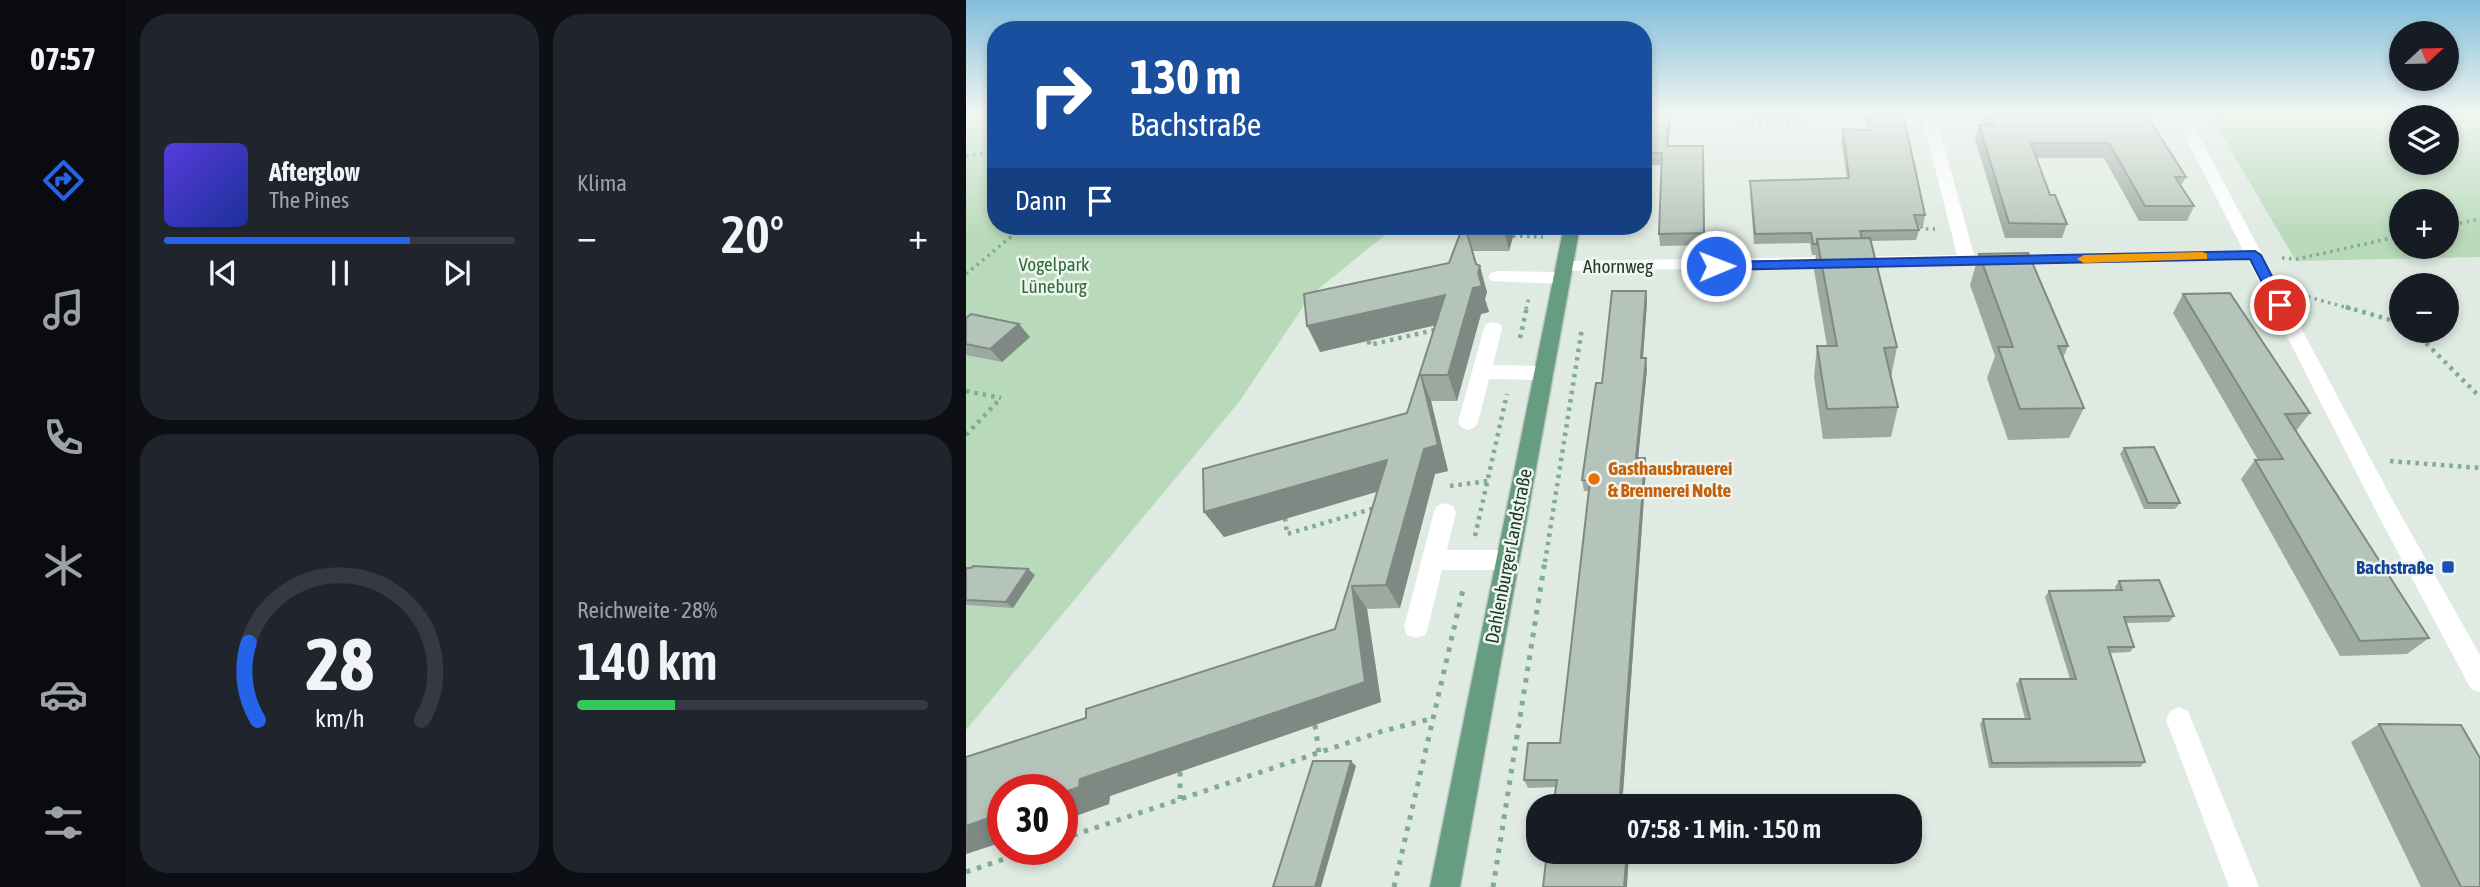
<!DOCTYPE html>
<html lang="de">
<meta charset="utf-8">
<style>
:root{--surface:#171b24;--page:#20242c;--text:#f1f3f6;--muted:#9ea1a6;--line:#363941;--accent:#2563eb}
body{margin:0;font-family:"Asap Condensed",sans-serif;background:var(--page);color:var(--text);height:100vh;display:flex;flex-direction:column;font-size:26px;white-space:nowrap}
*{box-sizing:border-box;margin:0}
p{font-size:23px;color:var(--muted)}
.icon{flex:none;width:38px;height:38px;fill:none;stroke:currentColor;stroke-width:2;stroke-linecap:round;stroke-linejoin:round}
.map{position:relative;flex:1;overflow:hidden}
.side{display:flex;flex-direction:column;gap:14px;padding:14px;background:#0d0f14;width:840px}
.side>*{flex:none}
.guide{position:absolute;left:21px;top:21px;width:665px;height:214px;border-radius:28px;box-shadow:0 4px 10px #0003;background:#1a4fa0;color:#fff;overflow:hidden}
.needle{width:46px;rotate:68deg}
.fabs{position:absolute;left:1423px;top:21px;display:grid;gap:14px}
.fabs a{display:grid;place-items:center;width:70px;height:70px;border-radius:50%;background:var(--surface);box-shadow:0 4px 10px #0003;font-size:35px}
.speed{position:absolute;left:21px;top:774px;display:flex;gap:14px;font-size:35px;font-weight:700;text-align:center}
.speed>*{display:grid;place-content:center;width:91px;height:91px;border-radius:50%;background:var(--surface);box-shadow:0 4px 10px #0003;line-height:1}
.speed .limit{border:10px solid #d22;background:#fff;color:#111}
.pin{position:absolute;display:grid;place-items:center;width:60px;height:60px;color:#fff;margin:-30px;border:4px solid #fff;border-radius:50%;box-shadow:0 2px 7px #0007}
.me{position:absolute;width:77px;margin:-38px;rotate:89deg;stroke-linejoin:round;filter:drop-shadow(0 0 5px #0008)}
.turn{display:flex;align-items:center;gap:24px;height:147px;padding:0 28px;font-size:32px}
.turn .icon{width:91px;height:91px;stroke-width:2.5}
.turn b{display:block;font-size:49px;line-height:60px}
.then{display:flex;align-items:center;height:66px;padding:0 28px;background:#0003;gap:14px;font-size:26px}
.big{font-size:52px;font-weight:600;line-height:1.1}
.side .tile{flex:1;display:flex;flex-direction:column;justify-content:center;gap:10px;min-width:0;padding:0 24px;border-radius:28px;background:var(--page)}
.side .dial{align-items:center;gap:0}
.dial svg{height:182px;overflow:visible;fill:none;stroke:var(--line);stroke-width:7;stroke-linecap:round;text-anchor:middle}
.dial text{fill:var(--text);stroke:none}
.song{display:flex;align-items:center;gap:21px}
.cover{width:84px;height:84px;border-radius:10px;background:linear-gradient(135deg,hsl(250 70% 55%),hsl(230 70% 35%))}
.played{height:7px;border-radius:4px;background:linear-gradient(90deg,var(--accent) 70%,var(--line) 70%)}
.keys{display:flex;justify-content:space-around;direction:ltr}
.heat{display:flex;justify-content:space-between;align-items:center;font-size:38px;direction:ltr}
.charge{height:10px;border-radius:5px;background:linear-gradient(90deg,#34c759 28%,var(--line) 0)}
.side .tiles{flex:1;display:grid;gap:14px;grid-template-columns:repeat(2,1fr)}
.trip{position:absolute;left:560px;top:794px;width:396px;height:70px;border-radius:28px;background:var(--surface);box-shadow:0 4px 10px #0003;font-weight:600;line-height:70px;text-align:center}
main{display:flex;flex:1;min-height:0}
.dock{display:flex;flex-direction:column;width:126px;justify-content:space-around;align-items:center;background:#090b0e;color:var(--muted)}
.dock .icon{width:49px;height:49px}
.dock .on{color:var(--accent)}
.dock b{font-size:32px;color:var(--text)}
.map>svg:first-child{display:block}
.green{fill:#b9daba;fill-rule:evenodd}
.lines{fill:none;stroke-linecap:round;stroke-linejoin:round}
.major-casing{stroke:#c1c7c4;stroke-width:3}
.path-far2{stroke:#81ab94;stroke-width:3.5;stroke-dasharray:2.5 4.5;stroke-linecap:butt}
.path-far1{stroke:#81ab94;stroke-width:4.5;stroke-dasharray:3.5 5;stroke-linecap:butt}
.path{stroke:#81ab94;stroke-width:5;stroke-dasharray:4.5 7;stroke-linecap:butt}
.minor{fill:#fff;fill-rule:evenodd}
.major{fill:#669d81;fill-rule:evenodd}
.wall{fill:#9ca9a1}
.shaded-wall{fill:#7f8983}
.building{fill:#b5c4bb;stroke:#7f8983;stroke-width:2}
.route{fill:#2563eb;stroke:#184099;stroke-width:2}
.slow{fill:#f59e0b}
.food-dot{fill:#e8710a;stroke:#eff6f1;stroke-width:2.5}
.transit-dot{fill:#1a4fb4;stroke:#eff6f1;stroke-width:2.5}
.labels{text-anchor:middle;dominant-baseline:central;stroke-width:5;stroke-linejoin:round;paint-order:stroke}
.park-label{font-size:19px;fill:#2e6d37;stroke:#eff6f1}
.street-label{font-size:19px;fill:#21382d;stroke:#eff6f1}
.food-label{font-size:19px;font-weight:bold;fill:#c56008;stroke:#eff6f1;text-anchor:start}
.transit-label{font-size:19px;font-weight:bold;fill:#164399;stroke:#eff6f1;text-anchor:end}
</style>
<main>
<nav class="dock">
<b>07:57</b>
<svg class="icon on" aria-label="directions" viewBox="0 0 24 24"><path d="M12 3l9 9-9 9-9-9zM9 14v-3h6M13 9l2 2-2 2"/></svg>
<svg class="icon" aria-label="music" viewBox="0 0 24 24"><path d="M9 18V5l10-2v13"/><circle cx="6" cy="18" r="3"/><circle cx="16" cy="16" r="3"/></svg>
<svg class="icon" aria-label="phone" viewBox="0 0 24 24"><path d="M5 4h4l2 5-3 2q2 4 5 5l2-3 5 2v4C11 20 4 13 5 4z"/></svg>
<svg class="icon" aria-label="climate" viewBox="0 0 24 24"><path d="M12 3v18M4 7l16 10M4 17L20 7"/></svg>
<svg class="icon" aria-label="car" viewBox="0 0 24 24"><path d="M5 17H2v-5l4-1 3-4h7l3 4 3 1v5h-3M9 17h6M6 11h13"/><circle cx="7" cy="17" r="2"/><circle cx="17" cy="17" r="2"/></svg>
<svg class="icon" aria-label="filters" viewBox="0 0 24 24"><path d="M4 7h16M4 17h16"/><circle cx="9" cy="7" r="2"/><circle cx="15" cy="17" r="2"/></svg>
</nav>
<section class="side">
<div class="tiles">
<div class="tile">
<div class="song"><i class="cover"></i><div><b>Afterglow</b><p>The Pines</p></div></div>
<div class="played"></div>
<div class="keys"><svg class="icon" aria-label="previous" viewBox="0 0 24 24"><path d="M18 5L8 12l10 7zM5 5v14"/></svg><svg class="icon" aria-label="pause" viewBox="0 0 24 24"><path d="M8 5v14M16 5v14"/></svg><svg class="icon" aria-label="next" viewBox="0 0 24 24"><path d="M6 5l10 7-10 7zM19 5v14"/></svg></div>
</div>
<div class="tile"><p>Klima</p>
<div class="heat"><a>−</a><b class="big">20°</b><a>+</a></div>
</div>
<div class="tile dial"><svg viewBox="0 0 100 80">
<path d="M14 69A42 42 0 1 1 86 69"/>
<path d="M14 69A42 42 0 0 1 10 35" stroke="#2563eb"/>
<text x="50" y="56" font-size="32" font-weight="700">28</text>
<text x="50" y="72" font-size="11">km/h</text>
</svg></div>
<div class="tile"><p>Reichweite · 28%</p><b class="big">140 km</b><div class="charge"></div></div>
</div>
</section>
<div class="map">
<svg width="1514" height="887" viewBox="0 0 1514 887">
<rect width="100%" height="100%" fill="#dfeae2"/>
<path class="green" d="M0,113H30V226H430L345,295L273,402L0,730Z
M1243,113H1514V257L1330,261ZM1435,117H1480V163H1435ZM1435,201H1480V247H1435Z"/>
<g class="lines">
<defs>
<path id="major" d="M598,226H614L494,887H464Z"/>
</defs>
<use href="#major" class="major-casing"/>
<path class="path-far2" d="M770,113L775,122H839L838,113
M1242,121L1286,113
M0,156L30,151
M955,226L956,229H969
M1480,226L1514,219
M547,236L577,237
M1316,258L1331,259L1435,236
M0,274L58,226
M1335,295L1386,309
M560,309L563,298"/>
<path class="path-far1" d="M1380,307L1435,323
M1448,331L1514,397
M554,338L561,307
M403,341V345L473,329
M0,391L35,398
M0,435L35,398
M1424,461L1514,468
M484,486L522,481
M319,518L321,534L409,508
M509,536L541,394
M579,562L616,328"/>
<path class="path" d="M349,725L353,753
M214,772V799
M96,839L417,731L468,718
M0,872L68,849
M428,887L498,585
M527,887L579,560"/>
<path class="minor" d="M955,113H969L1008,255L1277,250L1207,113H1221L1427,501L1514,655V692L1505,689L1411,513L1282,260L598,271L589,266L598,261L991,255Z
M531,271L595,272L604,278L595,284L525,281L522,277L525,273Z
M527,322L534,324L536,328L527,365L578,366L585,368L588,373L585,378L578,380L523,379L512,422L509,427L502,430L495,427L492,422L518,328L520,324Z
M479,503L487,506L490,512L481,550H542L550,553L554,560L550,567L542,570H476L462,627L459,635L450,638L441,635L438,627L468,512L471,506Z
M1213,707L1222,711L1293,887H1263L1200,720L1204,711Z"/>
<use href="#major" class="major"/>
</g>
<path class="wall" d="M677,113H705L702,146H737L739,245L694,246L693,234L696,165H677Z
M787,113H834V119H787Z
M899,113H937L959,215L957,226H951L953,230L950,240L905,241L931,347L925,377L932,407L925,437L857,439L848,377L851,346H861L848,270L850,255H846L844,243L788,244L784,191V181L881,178L875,140L877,129L902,130Z
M1015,113H1180V114L1220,177L1215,186L1228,206L1221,221H1173L1138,158H1070L1084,195L1101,224L1096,238H1039L1009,139L1013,125H1019Z
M497,226H550L543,251H506L510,264L521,292L519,299L523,312L515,314L491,401H465L482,471L469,474L434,608L401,609L415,702L144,796L143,804L0,854V757L120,718L369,629L412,491L258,537L238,512L441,413L469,325L354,352L483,263Z
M1013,254L1102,346L1097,358L1118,408L1103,438L1042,440L1021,378L1029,356L1004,285Z
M680,291L681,302L677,358L681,369L672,458L680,469L656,807H587L590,787L562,788L558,780L594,743L623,491H618L616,480Z
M1217,294L1344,413L1330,431L1463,638L1441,654L1374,656L1275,479L1289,460H1292L1207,313Z
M0,318L64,337L36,362L0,355Z
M1158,448L1214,503L1209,509H1178L1154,454Z
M0,568L69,575L47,608L0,605Z
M1153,581L1208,616L1203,622L1160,623L1168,647L1164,652L1144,653L1179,762L1174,767L1023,768L1014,724L1017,719H1059L1050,684L1054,679H1104L1079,597L1083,591L1150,590L1149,587Z
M1413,724L1514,887H1455L1385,742Z"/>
<path class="shaded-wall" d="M704,113H705L701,157V146Z
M537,226H550L543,251Z
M514,266L521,292L519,299L523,312L515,314L491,401L482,375Z
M680,291L681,302L676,370L675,358Z
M479,295L488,321L354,352L341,326Z
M53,324L64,337L36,362L24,349Z
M680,358L681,369L671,469L670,458Z
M455,375L465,401L482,471L469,474L434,608L420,585Z
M679,458L680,469L656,807H653Z
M421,460L434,485L258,537L238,512Z
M62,569L69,575L47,608L40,602Z
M386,586L401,609L415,702L144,796L143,804L96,821V793L114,779L399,682Z
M385,761L390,766L355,887H349Z
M37,813V842L0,854V826Z
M661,852H663L661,887H658Z"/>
<path class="building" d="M677,113H704L701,146H737L738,233L693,234L696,153H677Z
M902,113H937L959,215H948L953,230L894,231L896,238L851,239V244H847L845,233L789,234L784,181L883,178L877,129L905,130Z
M1024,113H1179L1220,177H1209L1228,206H1179L1143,143H1065L1084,195H1089L1101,224L1043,223L1013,125H1028Z
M497,226H499L510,264L514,266L512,273L516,286L507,288L482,375H455L472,445L458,449L420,585L386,586L399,682L114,779L113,787L96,793V789H37V813L0,826V757L120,718V709L369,629L421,460L238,512L237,469L441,413L479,295L341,326L338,294L483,263Z
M904,238L931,347L918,348L932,407L861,409L851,346H871L851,239Z
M1062,253L1102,346H1092L1118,408L1054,409L1032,347H1047L1013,254Z
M646,291H680L675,358H680L670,458H679L653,807H587L591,780H558L562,743H594L624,481L616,480L630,383H636Z
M1264,293L1344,413L1319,414L1463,638L1394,641L1289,460L1317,459L1217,294Z
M5,314L53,324L24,349L0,344V318Z
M1188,447L1214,503H1182L1158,448Z
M7,566L62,569L40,602L0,600V568H5Z
M1193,580L1208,616L1158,617L1168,647H1142L1179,762L1026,763L1017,719H1064L1054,679H1110L1083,591L1156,590L1153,581Z
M1413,724L1495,725L1514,758V887H1495Z
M347,761H385L349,887H307Z
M581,852H661L658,887H577Z"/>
<linearGradient id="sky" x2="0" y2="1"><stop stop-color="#82beda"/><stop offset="0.48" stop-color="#f1f6f2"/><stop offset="1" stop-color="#f1f6f2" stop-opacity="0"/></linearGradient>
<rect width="1514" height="237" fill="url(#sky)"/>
<path class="route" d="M1289,251L1295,255L1321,305L1319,308H1309L1284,259L750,270L744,266L750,262Z"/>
<path class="slow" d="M1237,252L1241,254V259L1118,263L1111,259L1118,255Z"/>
<circle class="food-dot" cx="628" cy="479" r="7"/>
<rect class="transit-dot" x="1475" y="560" width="14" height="14" rx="3.5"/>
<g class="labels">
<g class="park-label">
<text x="88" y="264">Vogelpark<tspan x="88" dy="22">Lüneburg</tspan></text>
</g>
<g class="street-label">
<text x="652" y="266">Ahornweg</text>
<text transform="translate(542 556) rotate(-79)">Dahlenburger Landstraße</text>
</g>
<g class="food-label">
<text x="642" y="468">Gasthausbrauerei<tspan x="642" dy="22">&amp; Brennerei Nolte</tspan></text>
</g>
<g class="transit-label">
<text x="1468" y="567">Bachstraße</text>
</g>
</g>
</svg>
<div class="fabs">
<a><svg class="needle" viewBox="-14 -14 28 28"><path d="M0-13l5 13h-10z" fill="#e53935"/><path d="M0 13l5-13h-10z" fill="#9ea1a6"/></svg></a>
<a><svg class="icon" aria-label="layers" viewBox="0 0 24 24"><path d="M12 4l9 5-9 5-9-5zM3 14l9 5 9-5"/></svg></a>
<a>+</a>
<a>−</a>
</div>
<div class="speed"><div class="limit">30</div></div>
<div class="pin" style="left:1314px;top:305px;background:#d93025"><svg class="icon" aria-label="arrive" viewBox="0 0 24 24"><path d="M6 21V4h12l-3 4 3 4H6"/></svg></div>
<svg class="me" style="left:750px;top:266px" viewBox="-20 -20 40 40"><circle r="17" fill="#2563eb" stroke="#fff" stroke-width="3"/><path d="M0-11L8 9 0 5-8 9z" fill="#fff"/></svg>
<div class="trip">07:58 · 1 Min. · 150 m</div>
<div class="guide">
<div class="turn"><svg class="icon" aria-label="right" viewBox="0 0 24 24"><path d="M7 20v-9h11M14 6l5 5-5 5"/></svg><div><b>130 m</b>Bachstraße</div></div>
<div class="then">Dann<svg class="icon" aria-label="arrive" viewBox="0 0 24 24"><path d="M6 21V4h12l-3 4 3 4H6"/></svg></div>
</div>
</div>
</main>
